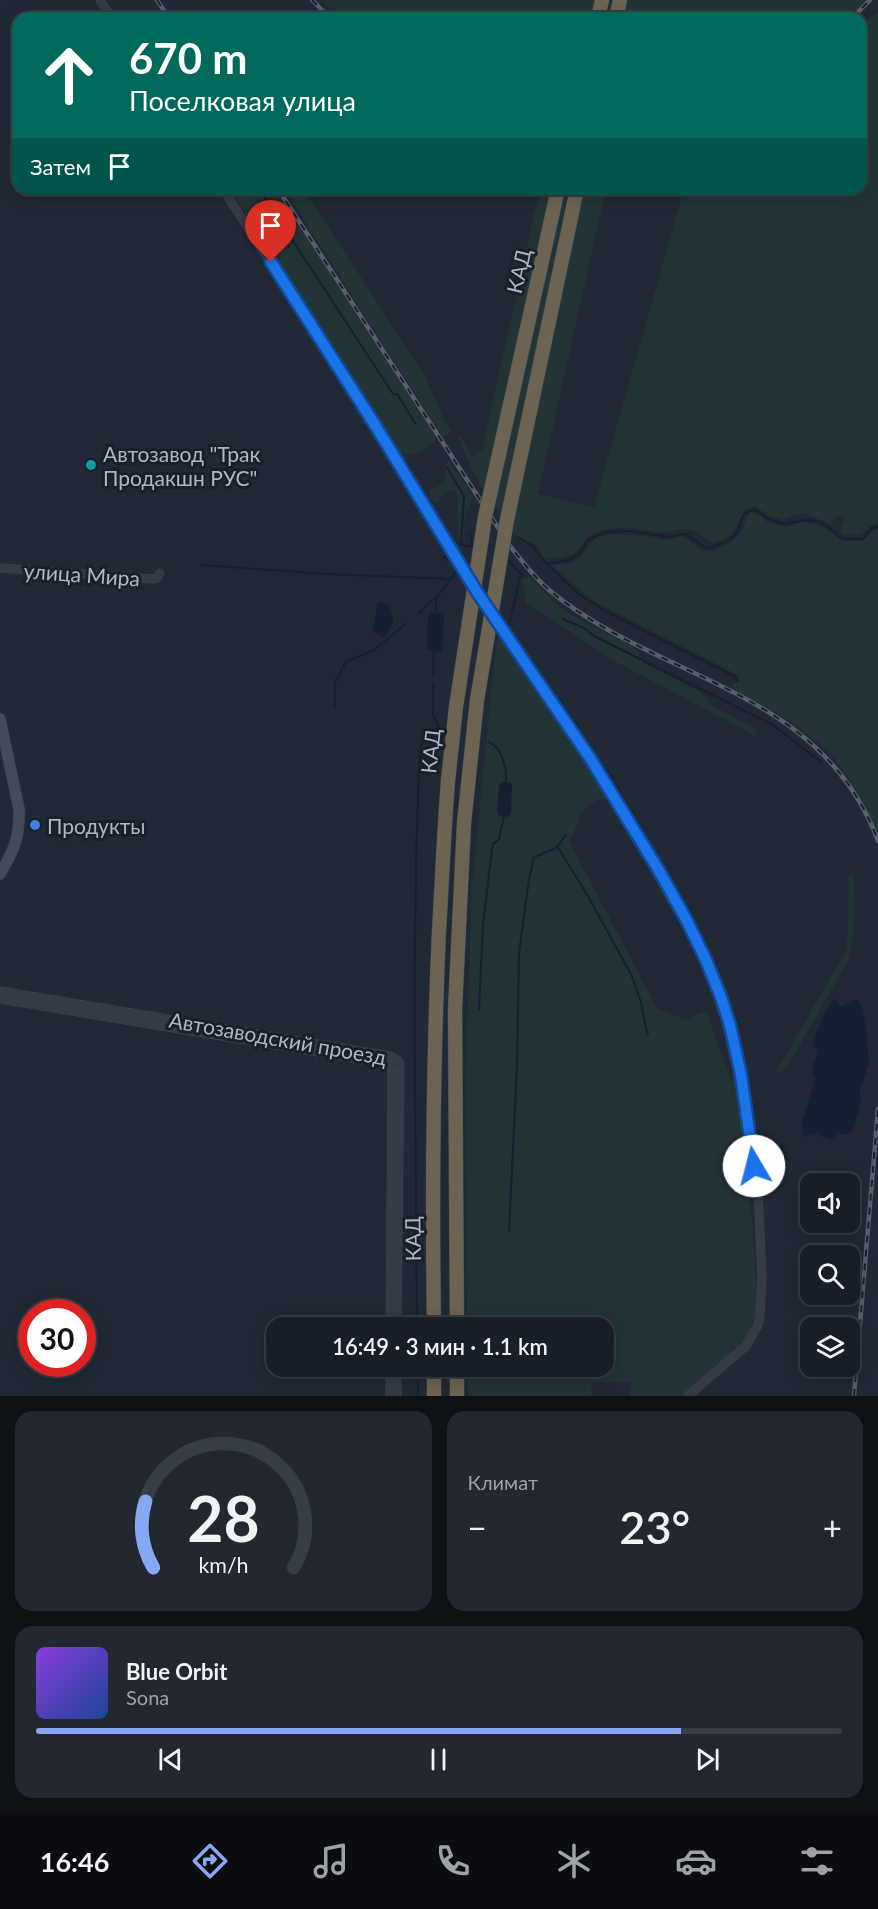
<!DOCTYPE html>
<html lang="ru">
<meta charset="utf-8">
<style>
:root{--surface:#191f28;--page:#222730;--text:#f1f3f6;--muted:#9fa2a8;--line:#373d45;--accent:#85a9f2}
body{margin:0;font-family:Lato,sans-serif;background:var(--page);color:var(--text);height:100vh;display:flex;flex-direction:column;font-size:22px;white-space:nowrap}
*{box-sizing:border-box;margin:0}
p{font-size:20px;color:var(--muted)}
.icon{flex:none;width:33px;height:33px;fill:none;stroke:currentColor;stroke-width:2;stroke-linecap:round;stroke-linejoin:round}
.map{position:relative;height:1396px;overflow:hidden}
.sheet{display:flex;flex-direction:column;gap:15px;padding:15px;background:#0e1116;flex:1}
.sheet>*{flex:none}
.banner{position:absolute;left:12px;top:12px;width:855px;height:183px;border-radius:18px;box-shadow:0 3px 15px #0003,0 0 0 2px var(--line);background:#00695c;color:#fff;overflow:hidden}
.controls{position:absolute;left:800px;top:1173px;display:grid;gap:12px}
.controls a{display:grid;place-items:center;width:60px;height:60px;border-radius:12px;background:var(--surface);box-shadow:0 3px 15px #0003,0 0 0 2px var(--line);font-size:30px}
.speed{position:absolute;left:18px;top:1299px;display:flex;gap:12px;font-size:30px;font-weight:700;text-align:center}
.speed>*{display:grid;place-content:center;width:78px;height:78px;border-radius:50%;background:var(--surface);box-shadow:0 3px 15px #0003,0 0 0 2px var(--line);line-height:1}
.speed .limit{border:9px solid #d22;background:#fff;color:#111}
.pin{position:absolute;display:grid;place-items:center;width:51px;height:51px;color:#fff;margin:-62px -26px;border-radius:50% 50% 50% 0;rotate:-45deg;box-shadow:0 0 6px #0007}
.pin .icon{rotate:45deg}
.me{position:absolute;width:66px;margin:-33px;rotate:352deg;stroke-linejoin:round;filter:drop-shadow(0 0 4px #0008)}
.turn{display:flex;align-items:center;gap:21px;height:126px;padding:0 18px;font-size:27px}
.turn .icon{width:78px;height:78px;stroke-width:2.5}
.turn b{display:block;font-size:42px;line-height:51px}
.then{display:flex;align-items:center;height:57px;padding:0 18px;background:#0003;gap:12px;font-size:22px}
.big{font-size:45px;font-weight:600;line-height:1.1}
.sheet .tile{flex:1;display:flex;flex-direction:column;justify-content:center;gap:9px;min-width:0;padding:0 21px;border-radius:18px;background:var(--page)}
.sheet .dial{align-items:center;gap:0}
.dial svg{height:156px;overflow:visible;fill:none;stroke:var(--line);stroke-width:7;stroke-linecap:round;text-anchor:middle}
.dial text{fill:var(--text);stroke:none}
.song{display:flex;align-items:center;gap:18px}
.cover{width:72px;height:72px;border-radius:9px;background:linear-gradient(135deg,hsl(270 70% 55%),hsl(220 70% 35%))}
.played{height:6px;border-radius:3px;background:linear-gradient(90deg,var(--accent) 80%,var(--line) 80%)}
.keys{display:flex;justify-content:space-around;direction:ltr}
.heat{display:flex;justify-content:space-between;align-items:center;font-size:33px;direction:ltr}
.sheet .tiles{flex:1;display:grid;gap:15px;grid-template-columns:1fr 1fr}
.tile:last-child{grid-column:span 2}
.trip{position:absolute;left:266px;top:1317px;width:348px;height:60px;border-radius:18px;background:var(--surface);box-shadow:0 3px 15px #0003,0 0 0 2px var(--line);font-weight:600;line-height:60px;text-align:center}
.tab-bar{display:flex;height:96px;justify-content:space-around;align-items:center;background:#0a0c10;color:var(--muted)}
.tab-bar .icon{width:42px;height:42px}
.tab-bar .on{color:var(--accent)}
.tab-bar b{font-size:27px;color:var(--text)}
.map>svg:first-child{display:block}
.green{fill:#233437}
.water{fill:#152033}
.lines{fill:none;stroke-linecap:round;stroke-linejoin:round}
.stream{stroke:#152033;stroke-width:2}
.street-casing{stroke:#3e4450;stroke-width:9}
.secondary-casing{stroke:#3e4450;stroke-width:12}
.highway-casing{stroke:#3f4651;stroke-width:15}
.street{stroke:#343b47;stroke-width:8}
.secondary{stroke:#434a5a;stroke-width:10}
.highway{stroke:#6d6352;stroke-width:14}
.rail-casing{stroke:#565f6e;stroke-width:4.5}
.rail{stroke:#1a202b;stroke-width:2;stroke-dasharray:7;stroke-linecap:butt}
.highway-bridge-casing{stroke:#3f4651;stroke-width:15;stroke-linecap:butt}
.highway-bridge{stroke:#6d6352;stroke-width:14}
.route-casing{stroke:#114b97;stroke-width:15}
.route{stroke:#1a73e8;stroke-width:10}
.culture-dot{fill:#0f9aa8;stroke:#1a202b;stroke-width:2}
.shop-dot{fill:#3f7fe0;stroke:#1a202b;stroke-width:2}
.labels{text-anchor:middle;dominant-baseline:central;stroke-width:6;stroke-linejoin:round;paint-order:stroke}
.street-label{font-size:21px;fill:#afb6c4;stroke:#1a202b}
.poi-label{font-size:21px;fill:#afb6c4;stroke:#1a202b;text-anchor:start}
</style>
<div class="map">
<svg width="878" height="1396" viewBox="0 0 878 1396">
<rect width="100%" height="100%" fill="#212936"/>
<path class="green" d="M320,0H866L848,18H340Z
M878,13V523L869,527L860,535L842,534L841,528L846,518L840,516L834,518L832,524L806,514L794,515L783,520L771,516L754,506L745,509C738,519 736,533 724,539C703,549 707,533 692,530C683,528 674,532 665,532C649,531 634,528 619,528C608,528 592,531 585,540C581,545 579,550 573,554C565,558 555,558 546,559L535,545L515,534L484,490L470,466L458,437L460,435L472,456L482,450L540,189H606L538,494L594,507L684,189H861V24Z
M230,189H275L437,439C425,448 411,462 397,450Z
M284,189H303L423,372L445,422H447L451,432L443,437Z
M448,462L451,464L473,496C472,504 467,509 465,516C464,523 465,531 464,538L459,540C455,533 459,504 457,493L451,490L443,495L437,504L431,501L429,491L431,488C448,487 444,476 446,464Z
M751,512L761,516L768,523L777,525L787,527L801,522L815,524L825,528L842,541H863L873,530L878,529V836C867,805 849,772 826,750C800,724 765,706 733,689V683H738L740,681L738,675L595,602L551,565L566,564L578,560L596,538L610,534L648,536L664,540L683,536C691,540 695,547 703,551C712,555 736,540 741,533C744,527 746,520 748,514Z
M528,577L560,608L590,625L631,645L639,653L643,663L702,693L710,704L752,727L755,729L756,736L618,663L526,603L522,579Z
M499,632L611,800L597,799L577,817L580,819L569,841L657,1008L685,1020L706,1011L731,1081L738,1079L746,1145L757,1292L756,1313L750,1331L745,1340L682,1396H630L631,1382H592L591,1396H468V1367L603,1366V1328H467L465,1084L472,887L493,671Z
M851,874C859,886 853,944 849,959L789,1064L781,1073L776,1072L847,949L849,880L847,877Z"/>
<path class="water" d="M381,602L389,605L394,621L386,636L383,637L374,632L373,628L378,604Z
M430,613H440L444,616L442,649L440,652L427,650L428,618Z
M504,782L511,783L512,786L511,814L507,817L499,815L497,810L499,785Z
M833,999L838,1001L840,1006H844L852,1000H858L862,1007L866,1028L869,1063L860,1090L861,1102L853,1130L846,1135L838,1133L831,1140L817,1134L803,1137L802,1123L815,1079C808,1070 817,1060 817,1050L813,1044L821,1020Z"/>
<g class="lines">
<path class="stream" d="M259,189L393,394H397L415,423
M447,468L464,496L461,545L475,547
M471,535L472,546
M519,538L533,546L546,564L566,561L574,557L581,552L588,540L605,532L630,531L669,537L686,534L706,548H710C717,545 727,542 733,537C745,527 736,511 756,510C766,518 778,526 791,523C800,521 807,519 815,521C828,524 834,533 843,539H863L872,528L878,527
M447,555L444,557L453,564L456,572L451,579
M505,557L523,576
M547,564L580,595L607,612L736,677L737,681
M201,565L327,574L451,579L439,594L418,614
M521,573L509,626L510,630L576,724L613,781L694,918
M435,614L437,596
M563,619L584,628L594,636L773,725L822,763
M433,674L434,650
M335,706V682L346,662L374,650L405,624
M489,742C503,749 507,769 506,784
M557,846L585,891L631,974L641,1002L646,1029L648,1034
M700,932L735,1017L760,1154
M479,1009L483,925L492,849L493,844L499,839L504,816
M509,1232L517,1066L519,953L529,879L534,857L556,848L566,835
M417,1328C416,1134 411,940 420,746L427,739L441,734L433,714V683
M418,1366V1396"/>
<defs>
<path id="street" d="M100,0L112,18
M223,189L375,425L477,592L590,758L658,869L686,919L721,997L737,1051L758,1188L762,1279L760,1316L758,1325L746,1346L688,1396
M0,568L152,579L157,578L160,573
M0,991L390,1056L398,1060L400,1063L397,1328
M0,999L388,1064L392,1071V1078L390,1328
M390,1396V1366
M397,1396V1366"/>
<path id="secondary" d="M0,719L19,809C20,837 14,850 0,874"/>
<path id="highway" d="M598,18L602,0
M616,18L620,0
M434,1328C432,1195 433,1063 439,931C442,881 444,831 448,781
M457,1328L455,1010L464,823
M434,1366V1396
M457,1366V1396"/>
</defs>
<use href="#street" class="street-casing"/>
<use href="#secondary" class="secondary-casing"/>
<use href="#highway" class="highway-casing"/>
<use href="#street" class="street"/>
<use href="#secondary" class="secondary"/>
<use href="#highway" class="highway"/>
<defs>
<path id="rail" d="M157,0L169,18
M312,0L330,18
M852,18L870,0
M278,189L510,546C522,561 534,577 549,590C660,682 822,688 878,841
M854,1396L878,1109"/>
</defs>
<use href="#rail" class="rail-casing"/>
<use href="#rail" class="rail"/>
<defs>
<path id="highway-bridge" d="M448,781L456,707L485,517L558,189
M464,823L477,700L507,520L577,189"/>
</defs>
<use href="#highway-bridge" class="highway-bridge-casing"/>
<use href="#highway-bridge" class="highway-bridge"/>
</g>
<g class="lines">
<defs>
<path id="route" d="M271,262L375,425L477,592L590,758L658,869L686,919L706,960L721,997L730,1025L741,1075L754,1166"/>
</defs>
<use href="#route" class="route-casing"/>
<use href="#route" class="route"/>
</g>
<circle class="culture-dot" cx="91" cy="465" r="6"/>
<circle class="shop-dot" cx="35" cy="825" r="6"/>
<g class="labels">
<g class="street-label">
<text transform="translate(518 271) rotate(-77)">КАД</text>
<text transform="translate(82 574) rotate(4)">улица Мира</text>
<text transform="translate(430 751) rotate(-84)">КАД</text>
<text transform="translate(278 1038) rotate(10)">Автозаводский проезд</text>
<text transform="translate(412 1239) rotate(-91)">КАД</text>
</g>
<g class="poi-label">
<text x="103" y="453">Автозавод "Трак<tspan x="103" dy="24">Продакшн РУС"</tspan></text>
<text x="47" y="825">Продукты</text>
</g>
</g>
</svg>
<div class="controls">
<a><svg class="icon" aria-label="sound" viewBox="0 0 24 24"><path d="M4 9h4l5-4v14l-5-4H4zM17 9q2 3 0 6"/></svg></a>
<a><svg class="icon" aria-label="search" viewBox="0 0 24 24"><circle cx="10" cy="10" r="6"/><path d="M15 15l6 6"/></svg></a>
<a><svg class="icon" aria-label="layers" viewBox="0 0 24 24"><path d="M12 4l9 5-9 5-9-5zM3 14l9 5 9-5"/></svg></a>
</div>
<div class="speed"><div class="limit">30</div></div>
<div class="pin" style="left:271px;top:262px;background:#d93025"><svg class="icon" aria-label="arrive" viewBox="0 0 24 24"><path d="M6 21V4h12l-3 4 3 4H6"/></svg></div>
<svg class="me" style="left:754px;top:1166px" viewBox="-20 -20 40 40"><circle r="19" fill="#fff"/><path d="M0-13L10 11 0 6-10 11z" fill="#1a73e8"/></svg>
<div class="trip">16:49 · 3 мин · 1.1 km</div>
<div class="banner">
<div class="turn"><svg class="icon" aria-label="ahead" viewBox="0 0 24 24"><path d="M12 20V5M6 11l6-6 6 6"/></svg><div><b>670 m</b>Поселковая улица</div></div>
<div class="then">Затем<svg class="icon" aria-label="arrive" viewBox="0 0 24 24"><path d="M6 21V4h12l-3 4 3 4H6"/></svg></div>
</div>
</div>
<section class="sheet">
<div class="tiles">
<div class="tile dial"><svg viewBox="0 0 100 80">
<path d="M14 69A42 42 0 1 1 86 69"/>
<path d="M14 69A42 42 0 0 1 10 35" stroke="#85a9f2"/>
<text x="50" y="56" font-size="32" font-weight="700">28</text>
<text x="50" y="72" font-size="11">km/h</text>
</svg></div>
<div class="tile"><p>Климат</p>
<div class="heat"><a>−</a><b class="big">23°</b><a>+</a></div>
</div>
<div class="tile">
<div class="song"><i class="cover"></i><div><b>Blue Orbit</b><p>Sona</p></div></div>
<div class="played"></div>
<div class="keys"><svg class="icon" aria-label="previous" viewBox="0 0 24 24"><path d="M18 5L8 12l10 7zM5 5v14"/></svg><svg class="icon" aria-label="pause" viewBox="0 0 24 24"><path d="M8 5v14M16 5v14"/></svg><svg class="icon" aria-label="next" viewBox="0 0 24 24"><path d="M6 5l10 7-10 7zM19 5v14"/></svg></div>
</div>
</div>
</section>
<nav class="tab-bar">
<b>16:46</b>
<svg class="icon on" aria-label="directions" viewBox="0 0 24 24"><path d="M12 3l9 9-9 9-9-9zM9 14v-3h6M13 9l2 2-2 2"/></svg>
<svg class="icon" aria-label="music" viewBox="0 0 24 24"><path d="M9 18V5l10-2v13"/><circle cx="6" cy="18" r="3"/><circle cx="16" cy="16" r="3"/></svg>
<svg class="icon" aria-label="phone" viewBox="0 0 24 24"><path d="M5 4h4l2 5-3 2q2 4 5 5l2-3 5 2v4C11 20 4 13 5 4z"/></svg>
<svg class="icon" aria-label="climate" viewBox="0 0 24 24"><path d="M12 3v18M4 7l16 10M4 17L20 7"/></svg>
<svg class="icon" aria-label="car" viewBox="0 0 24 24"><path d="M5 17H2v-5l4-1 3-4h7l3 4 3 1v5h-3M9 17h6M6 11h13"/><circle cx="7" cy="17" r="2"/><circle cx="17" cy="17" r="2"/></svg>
<svg class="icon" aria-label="filters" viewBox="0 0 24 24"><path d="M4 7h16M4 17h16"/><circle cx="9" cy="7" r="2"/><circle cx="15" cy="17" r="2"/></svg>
</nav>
